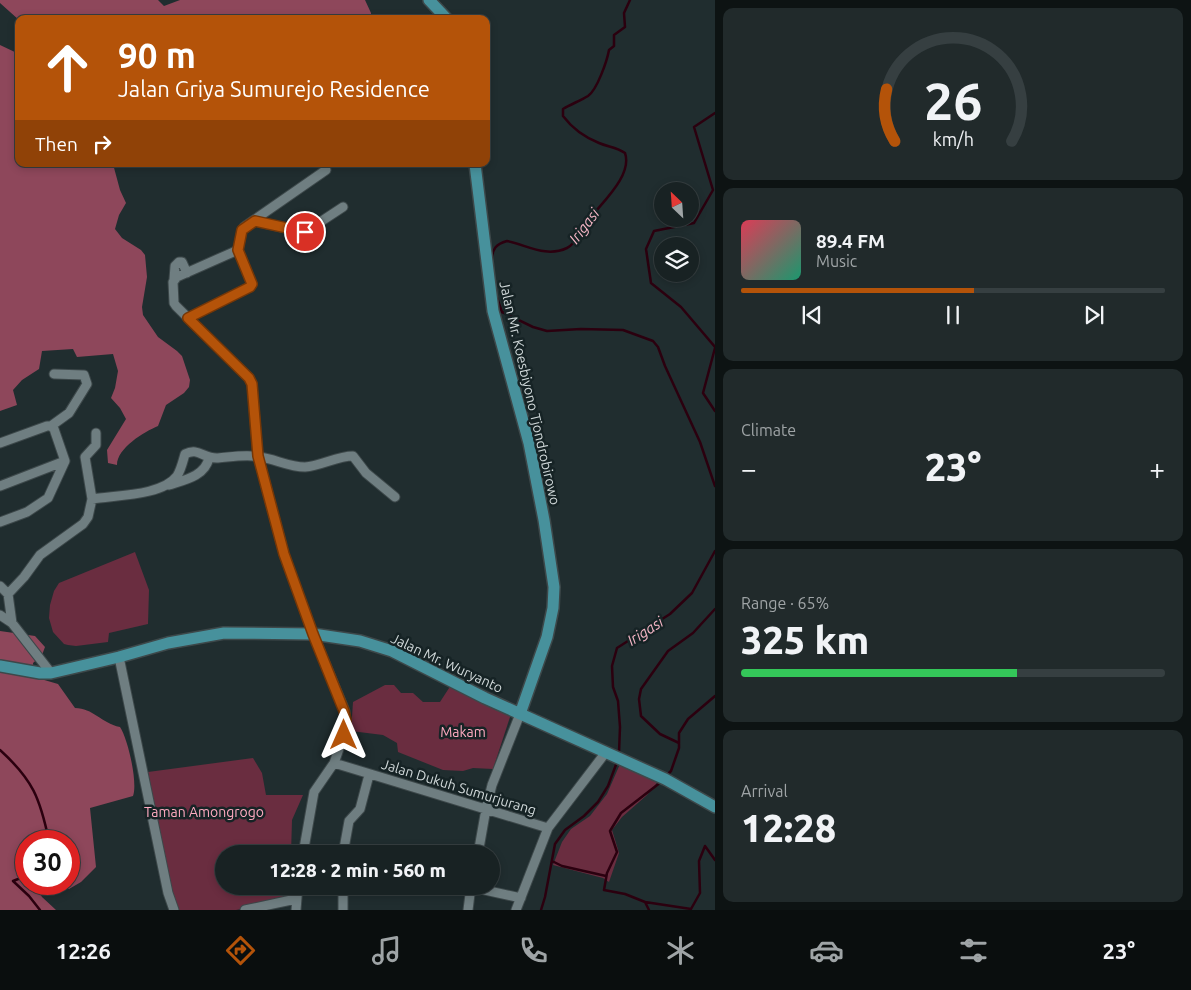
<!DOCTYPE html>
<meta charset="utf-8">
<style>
:root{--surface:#182223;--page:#212a2b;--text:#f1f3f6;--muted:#9fa4a6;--line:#363f41;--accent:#b45309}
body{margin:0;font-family:Ubuntu,sans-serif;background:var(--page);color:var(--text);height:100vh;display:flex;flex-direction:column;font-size:19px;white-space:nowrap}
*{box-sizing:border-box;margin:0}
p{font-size:16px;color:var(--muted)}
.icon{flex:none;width:28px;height:28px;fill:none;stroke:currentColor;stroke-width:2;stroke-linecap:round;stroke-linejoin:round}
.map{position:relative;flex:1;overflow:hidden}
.drawer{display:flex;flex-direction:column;gap:8px;padding:8px;background:#0d1313;width:476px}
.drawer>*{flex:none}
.top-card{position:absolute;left:15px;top:15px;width:475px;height:152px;border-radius:10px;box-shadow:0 2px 8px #0003,0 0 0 1px var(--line);background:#b45309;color:#fff;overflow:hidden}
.needle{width:32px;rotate:335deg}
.buttons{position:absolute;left:654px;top:182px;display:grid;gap:10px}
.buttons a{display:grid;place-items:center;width:45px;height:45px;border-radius:50%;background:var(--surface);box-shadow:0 2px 8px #0003,0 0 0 1px var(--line);font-size:25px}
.speed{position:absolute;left:15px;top:830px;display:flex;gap:10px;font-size:25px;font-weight:700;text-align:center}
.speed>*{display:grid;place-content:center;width:65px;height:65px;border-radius:50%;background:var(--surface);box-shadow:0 2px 8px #0003,0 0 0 1px var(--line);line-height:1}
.speed .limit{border:8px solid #d22;background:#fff;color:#111}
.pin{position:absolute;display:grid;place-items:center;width:42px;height:42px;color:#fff;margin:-21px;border:2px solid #fff;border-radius:50%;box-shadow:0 1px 5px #0007}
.me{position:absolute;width:55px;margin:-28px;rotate:0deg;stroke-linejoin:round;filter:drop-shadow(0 0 4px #0008)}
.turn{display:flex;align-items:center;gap:18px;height:105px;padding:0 20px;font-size:22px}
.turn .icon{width:65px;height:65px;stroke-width:2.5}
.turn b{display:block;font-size:35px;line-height:42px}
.then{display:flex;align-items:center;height:48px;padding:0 20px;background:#0003;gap:10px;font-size:19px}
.big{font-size:38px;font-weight:800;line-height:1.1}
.drawer .widget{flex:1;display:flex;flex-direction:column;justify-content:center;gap:8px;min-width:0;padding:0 18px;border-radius:10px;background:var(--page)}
.drawer .dial{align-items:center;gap:0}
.dial svg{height:130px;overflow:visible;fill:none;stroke:var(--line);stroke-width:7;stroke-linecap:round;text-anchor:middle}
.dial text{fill:var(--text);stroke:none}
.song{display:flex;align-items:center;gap:15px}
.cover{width:60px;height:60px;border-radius:8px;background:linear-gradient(135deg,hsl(350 70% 55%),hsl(160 70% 35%))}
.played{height:5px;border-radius:2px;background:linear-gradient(90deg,var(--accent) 55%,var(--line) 55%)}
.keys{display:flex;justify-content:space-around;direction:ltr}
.heat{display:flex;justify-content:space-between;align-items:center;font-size:28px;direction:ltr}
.charge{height:8px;border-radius:4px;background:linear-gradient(90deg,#34c759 65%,var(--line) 0)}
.trip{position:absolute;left:215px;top:845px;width:285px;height:50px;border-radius:25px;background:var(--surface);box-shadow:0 2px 8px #0003,0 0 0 1px var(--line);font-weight:800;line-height:50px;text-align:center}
.tabs{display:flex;height:80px;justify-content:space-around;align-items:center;background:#0a0e0e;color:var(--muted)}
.tabs .icon{width:35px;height:35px}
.tabs .on{color:var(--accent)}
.tabs b{font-size:22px;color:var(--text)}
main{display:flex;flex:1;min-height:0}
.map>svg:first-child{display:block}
.green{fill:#6a2d40}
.forest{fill:#8e475b}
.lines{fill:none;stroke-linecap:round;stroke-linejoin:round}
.stream{stroke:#2b000f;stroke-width:2.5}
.minor-casing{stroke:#3d484a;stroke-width:11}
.major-casing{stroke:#3d484a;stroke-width:14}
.minor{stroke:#6f7e81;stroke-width:9}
.major{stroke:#47919c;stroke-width:11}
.route-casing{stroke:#753606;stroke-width:12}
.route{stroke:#b45309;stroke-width:9}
.labels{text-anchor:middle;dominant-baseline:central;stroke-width:5;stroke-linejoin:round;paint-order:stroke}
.street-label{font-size:14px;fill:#d1d9da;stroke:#162325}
.park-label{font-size:14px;fill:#ffaac0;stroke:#162325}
.water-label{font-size:15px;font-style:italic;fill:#f7b7c7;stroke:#162325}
</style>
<main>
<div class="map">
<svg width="715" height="910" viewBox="0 0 715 910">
<rect width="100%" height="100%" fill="#202d2f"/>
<path class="green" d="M135,552L149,590L148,624L109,633L108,642L76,646L68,645L64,644L53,632L49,618L50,605L54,591L59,583Z
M385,685H394L401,693H413L423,702H440L451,685L511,714L493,769L473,768L463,771L443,770L398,752L397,743L383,735L351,731L353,702Z
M253,758L262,773L266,795H303L292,820L291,854H224V886H292L293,899L236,910H177L173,901L148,772Z
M620,764L660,779L647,795L622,817L612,830L619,853L609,882L603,878L553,865L562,842L571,829L590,816L607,794Z"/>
<path class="forest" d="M0,0H158L164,6L180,0H365L371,13V19H19V20L0,3Z
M0,45L19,54V164H113L120,190L126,203L119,215L115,229L122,238L141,250L145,255L147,277L142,307L143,315L158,337L177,351L182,356L190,380L189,387L184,393L166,405L158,426C144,432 117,448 117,465L108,463L107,450L126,419L120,408L111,398L115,388L118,371L113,354L77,357L73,349L42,351L39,369L22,380L13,390L17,405L0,411Z
M0,631L35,636L45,647L42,655L33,663L34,677L58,684L75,708C93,708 101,723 120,727C128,739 138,783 133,796L90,808L96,867L81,882L69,889L59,884H69V841H26V884H35V886L42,897L56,910H0Z"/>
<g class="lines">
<path class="stream" d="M715,113L694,127L713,190L694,223L654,231L646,249L651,283L681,307L715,347
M492,260C492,249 496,244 507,241C527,245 546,258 567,248C576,244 581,229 588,221C600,204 633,176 625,153C617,147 608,147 599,143C584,137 572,128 563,116V109C571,104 580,101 588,96C597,90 607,61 609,50L614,46V35L625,27L624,13L630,0
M496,295L502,312L533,327L547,331L581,329L623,330L653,341L658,347L665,366L700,442L715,486
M715,348L703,393L715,411
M679,743L660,734L641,716L639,699L641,689L668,651L693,633L715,609
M0,750C33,780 40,798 49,841
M619,753L620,727L618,701L613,687L612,666L617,648L670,614L692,593L715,551
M666,776L671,771L679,748V733L688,719L715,696
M552,861L562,866L606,876
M26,876L13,881L29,896L40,910
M645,902L691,909L700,893L699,861L705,846L715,860
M541,910L545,897L555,844L565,830L584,816L598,802L608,786L617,762
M649,910L645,902L625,894L604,890L607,873L617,852L610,831L621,813L661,782"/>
<defs>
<path id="minor" d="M255,221L302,232L308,230L343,207
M174,279L175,266L179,262H182L187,273
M188,318L250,287L252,284L238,250
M51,426L69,413L87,384L84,375L54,374
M0,443L47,426H51L54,429L65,461L48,498L27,512L0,522
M169,485C185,480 205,476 209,458
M0,486L65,461
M92,499L85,457L96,445V433
M0,586L8,594
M0,615L12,623L51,673
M12,623L8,594L24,577L40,555L83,524L88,517L92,499C116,495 162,496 177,476C181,470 183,461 185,454C199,447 203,459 218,458C231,457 247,454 260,457C275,459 289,467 305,467C321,466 337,456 353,456L366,473L395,497
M119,657L168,893L174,910
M334,763L548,828
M303,854L314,792L334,763L344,735L346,720L345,711L313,634L284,554L258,456L252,384L249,378L176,306L174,303L173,282L177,277L238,250L242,230L244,227L326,170
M343,854L349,821L360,809L369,775
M478,854L486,809L492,785L520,714
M343,886V910
M471,887L521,898
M245,910L296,899
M296,910L298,886
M468,910L471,886
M516,910L548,828L606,752"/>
<path id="major" d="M429,0L447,19
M475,164L493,311L529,443L544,520L554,587L553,608L547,637L520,714
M0,666L40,673H51L119,657L168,643L224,633L313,634L360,641L392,651L485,698L665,779L715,807"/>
</defs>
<use href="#minor" class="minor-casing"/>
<use href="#major" class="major-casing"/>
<use href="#minor" class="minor"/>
<use href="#major" class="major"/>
</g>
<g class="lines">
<defs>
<path id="route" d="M305,232L255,221L242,230L238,250L252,284L250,287L188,318L249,378L252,384L258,456L284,554L313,634L344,711L346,720L344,735"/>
</defs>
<use href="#route" class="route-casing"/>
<use href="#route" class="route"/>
</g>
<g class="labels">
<g class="street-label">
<text transform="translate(530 393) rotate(77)">Jalan Mr. Koesbiyono Tjondrobirowo</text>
<text transform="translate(447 663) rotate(25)">Jalan Mr. Wuryanto</text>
<text transform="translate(459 787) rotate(17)">Jalan Dukuh Sumurjurang</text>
</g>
<g class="park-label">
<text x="463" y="732">Makam</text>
<text x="204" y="812">Taman Amongrogo</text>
</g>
<g class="water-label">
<text transform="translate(584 226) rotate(-53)">Irigasi</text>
<text transform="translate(645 631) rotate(-33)">Irigasi</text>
</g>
</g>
</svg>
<div class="buttons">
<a><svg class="needle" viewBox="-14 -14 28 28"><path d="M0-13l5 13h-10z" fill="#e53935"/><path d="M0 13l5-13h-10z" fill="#9fa4a6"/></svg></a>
<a><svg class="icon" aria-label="layers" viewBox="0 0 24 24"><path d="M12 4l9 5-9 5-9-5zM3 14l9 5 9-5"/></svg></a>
</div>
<div class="speed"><div class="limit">30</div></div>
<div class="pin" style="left:305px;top:232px;background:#d93025"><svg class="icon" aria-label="arrive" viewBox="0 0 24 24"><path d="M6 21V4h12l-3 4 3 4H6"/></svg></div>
<svg class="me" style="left:344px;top:735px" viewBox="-20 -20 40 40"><path d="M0-17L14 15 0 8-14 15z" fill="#b45309" stroke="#fff" stroke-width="4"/></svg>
<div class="trip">12:28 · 2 min · 560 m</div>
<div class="top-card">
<div class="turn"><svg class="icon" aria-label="ahead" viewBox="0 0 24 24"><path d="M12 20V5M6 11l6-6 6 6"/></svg><div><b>90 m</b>Jalan Griya Sumurejo Residence</div></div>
<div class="then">Then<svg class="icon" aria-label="right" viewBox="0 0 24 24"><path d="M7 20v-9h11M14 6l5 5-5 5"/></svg></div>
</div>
</div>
<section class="drawer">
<div class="widget dial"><svg viewBox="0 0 100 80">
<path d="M14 69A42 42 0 1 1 86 69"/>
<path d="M14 69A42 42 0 0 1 9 37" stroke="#b45309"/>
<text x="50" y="56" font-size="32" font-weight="700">26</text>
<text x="50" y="72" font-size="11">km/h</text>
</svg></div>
<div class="widget">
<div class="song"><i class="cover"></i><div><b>89.4 FM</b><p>Music</p></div></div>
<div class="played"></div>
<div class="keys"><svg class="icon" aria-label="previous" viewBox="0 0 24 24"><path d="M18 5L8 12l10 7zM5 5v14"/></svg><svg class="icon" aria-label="pause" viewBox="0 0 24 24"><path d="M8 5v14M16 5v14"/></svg><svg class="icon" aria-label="next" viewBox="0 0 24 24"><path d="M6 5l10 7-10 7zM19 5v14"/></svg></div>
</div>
<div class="widget"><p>Climate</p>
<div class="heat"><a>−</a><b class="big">23°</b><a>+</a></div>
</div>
<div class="widget"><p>Range · 65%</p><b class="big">325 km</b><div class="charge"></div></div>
<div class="widget"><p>Arrival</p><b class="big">12:28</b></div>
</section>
</main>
<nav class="tabs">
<b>12:26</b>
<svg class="icon on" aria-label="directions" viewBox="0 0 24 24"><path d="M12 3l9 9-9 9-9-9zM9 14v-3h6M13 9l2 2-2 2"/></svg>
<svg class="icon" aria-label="music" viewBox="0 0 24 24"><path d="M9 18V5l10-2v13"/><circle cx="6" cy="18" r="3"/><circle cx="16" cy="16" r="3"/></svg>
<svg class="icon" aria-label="phone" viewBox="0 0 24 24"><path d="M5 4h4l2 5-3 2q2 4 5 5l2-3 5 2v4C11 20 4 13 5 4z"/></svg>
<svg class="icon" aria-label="climate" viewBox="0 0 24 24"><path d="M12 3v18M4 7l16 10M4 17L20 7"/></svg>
<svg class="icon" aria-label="car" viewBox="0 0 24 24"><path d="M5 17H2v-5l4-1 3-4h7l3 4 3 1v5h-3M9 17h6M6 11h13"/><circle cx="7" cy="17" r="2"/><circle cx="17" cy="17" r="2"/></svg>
<svg class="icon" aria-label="filters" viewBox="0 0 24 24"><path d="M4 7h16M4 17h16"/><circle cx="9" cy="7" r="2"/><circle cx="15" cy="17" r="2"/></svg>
<b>23°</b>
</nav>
